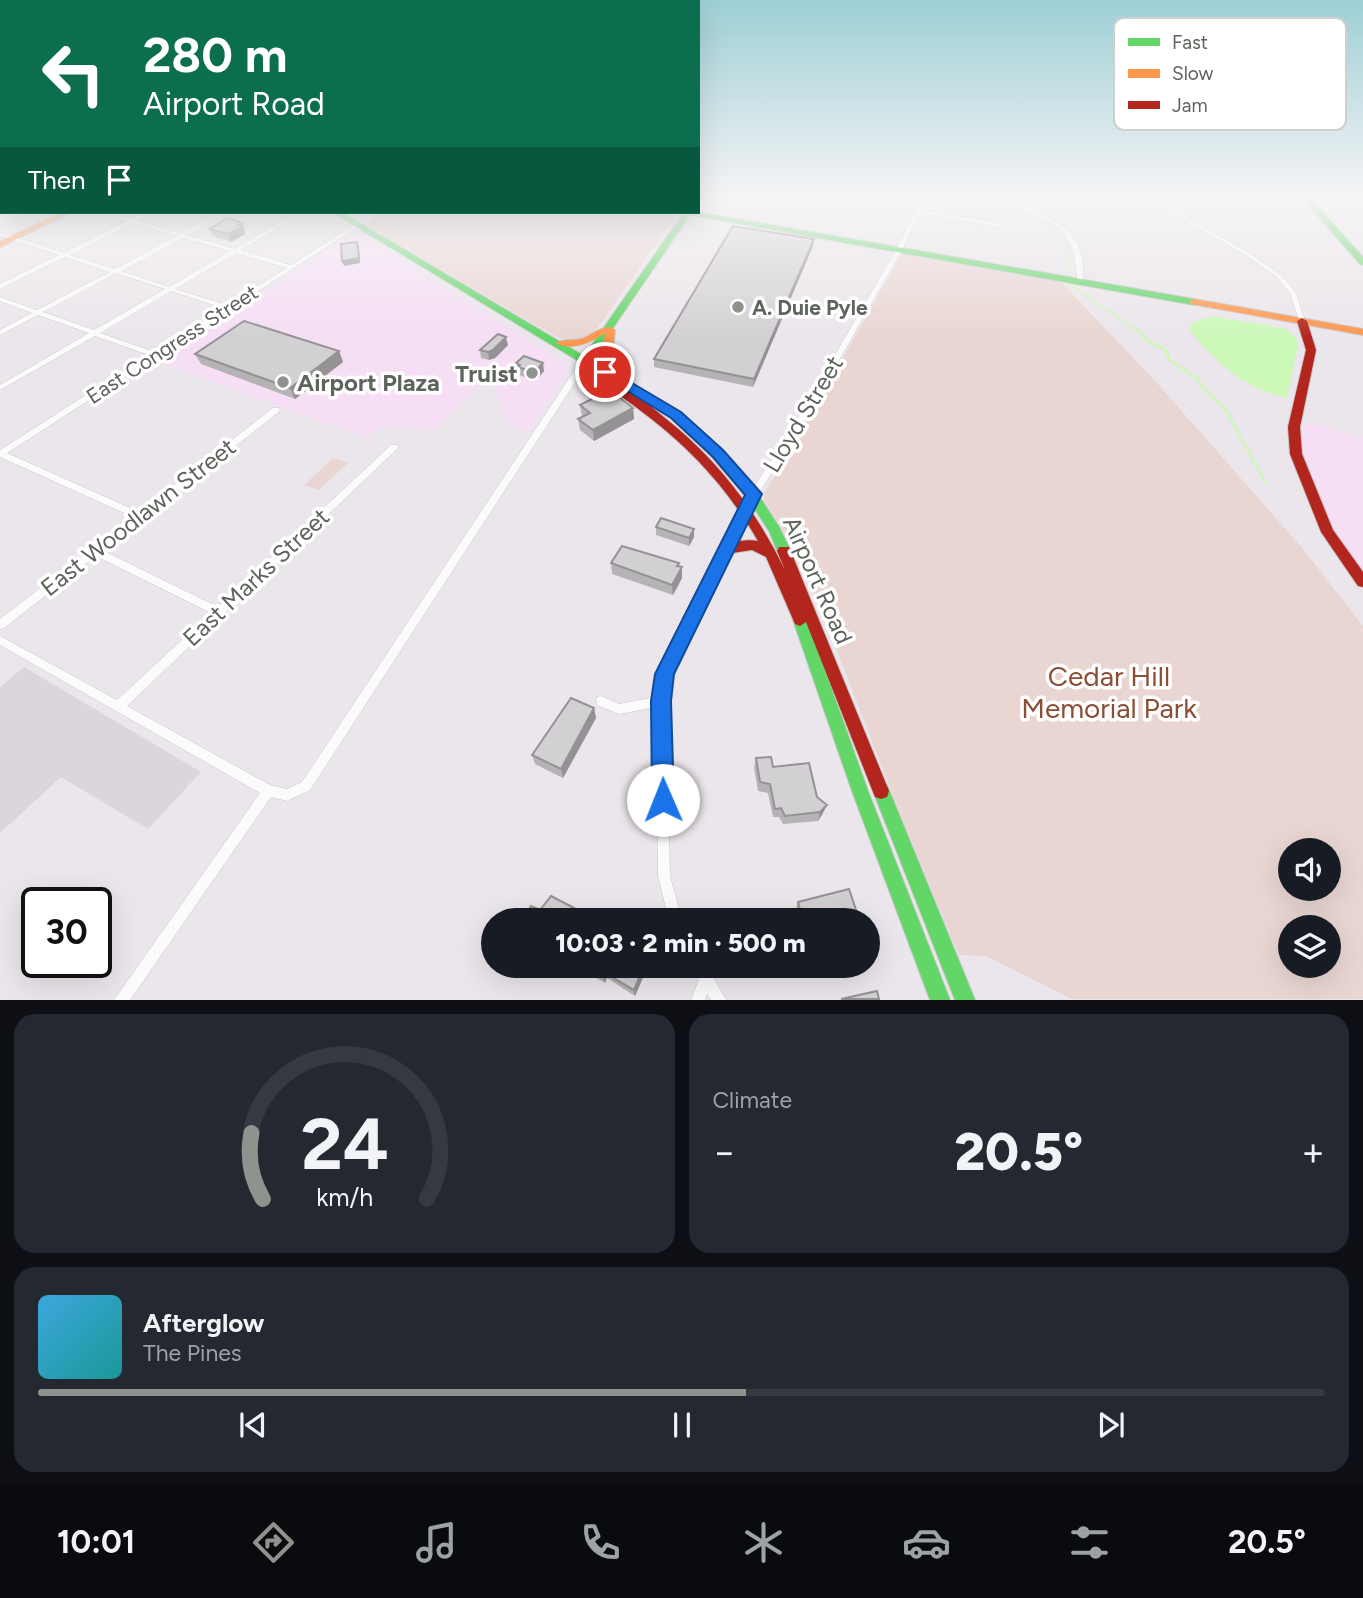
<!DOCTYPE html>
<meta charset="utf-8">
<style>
:root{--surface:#171b24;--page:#242831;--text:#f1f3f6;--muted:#9ea1a6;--line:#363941;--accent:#8f928d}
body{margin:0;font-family:Figtree,sans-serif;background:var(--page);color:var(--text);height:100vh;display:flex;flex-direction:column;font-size:26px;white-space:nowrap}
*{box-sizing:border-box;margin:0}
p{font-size:23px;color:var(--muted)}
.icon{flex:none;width:38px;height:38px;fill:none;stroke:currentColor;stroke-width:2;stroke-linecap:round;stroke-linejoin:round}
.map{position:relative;height:1000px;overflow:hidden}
.panel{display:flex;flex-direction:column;gap:14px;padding:14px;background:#0d0f14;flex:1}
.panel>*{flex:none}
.banner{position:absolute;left:0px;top:0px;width:700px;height:214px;box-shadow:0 7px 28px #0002;background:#0b6e4f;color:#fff;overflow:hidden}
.controls{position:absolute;left:1278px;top:838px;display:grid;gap:14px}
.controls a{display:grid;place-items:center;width:63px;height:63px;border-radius:50%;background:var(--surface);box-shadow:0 7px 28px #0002;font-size:35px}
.speed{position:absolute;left:21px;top:887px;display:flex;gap:14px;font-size:35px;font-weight:700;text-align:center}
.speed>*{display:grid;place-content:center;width:91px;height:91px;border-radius:50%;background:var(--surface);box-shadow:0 7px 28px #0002;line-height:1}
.speed .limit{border:4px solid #111;border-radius:10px;background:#fff;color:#111}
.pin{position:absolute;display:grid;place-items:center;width:60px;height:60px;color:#fff;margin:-30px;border:4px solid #fff;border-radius:50%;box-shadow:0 2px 7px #0007}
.me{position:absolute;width:77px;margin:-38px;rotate:359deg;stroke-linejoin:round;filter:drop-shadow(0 0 5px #0008)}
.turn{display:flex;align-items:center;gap:24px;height:147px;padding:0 28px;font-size:32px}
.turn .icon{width:91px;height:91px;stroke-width:2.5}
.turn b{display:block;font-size:49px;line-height:60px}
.then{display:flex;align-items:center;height:66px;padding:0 28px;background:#0003;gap:14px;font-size:26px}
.big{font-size:52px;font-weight:800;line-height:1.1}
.panel .card{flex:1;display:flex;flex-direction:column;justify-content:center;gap:10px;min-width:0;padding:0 24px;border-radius:21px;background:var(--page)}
.panel .dial{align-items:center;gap:0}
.dial svg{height:182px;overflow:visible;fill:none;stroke:var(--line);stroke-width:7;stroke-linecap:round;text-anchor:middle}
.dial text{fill:var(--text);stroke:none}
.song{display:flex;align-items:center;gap:21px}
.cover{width:84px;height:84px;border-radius:10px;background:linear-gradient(135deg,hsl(200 70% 55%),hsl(180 70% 35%))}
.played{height:7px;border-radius:4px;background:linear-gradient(90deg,var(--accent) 55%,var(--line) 55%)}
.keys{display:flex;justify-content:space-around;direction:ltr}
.heat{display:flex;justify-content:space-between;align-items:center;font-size:38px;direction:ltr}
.panel .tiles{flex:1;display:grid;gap:14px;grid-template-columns:1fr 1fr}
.card:last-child{grid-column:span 2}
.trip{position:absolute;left:481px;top:908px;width:399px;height:70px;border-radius:35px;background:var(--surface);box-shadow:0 7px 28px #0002;font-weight:800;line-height:70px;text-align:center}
.dock{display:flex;height:112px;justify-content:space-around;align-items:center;background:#090b0e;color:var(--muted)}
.dock .icon{width:49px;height:49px}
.dock .on{color:var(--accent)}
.dock b{font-size:32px;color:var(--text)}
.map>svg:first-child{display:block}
.commercial{fill:#f6def5}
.industrial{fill:#dbd6db}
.green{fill:#e9d6d2;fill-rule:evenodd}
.water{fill:#ccf8b8}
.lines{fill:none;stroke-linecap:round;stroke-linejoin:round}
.stream-far1{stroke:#ccf8b8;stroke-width:2}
.stream{stroke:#ccf8b8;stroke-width:2.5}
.street-casing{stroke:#c7c7c6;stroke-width:1}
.fast-casing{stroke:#c6c6c6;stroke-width:2}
.slow-casing{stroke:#c6c6c6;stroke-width:2}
.jam-casing{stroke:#c6c6c6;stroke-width:2}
.street{fill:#fcfbfc;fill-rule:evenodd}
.fast{fill:#63d668;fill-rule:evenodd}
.slow{fill:#ff974d;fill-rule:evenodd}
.jam{fill:#b3261e;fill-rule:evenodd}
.wall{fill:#b5b3b5}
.shaded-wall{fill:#949294}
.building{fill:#d3d0d3;stroke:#949294;stroke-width:2}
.route{fill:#1a73e8;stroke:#114b97;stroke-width:2}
.poi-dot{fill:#8f928d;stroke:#fff;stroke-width:2.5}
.labels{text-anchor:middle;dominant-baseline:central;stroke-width:7;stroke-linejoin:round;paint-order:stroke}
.far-poi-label{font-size:21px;font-weight:bold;fill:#5d645b;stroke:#fff;text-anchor:start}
.far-street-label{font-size:21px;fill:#5d645b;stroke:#fff}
.poi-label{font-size:24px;font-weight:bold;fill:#5d645b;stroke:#fff;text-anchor:end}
.street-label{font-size:24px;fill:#5d645b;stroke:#fff}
.near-park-label{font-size:28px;fill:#8b4e34;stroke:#fff}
.key{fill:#fff;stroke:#ced0ce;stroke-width:2}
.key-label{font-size:19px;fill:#5d645b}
</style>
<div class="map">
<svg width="1363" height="1000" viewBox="0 0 1363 1000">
<rect width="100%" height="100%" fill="#ebe6eb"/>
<path class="commercial" d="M353,234H358L567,364L568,373L527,432L505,423L496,389L481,384L433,430L396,425L380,428L367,438L156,361Z
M1305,422L1363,438V573L1337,538L1299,446Z"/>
<path class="industrial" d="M24,667L201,772L148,829L61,777L0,833V687Z"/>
<path class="green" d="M384,212H663L677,214L598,327C588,339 578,343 562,340L364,225Z
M908,253L1059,280L1157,383L1303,549L1363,626V999H1072L986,956L959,955C927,880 896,804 867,728C836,649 809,572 764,500V493L793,447L901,255ZM1290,850H1328V889H1290ZM1290,928H1328V966H1290Z
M333,458L348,463L319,490L304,485Z"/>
<path class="water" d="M1210,316L1284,328L1296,337L1298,345L1287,398C1241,387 1219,364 1189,330L1191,324Z"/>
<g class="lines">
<path class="stream-far1" d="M977,197C1008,204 1052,213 1065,246C1069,258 1065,272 1069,284L1142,334"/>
<path class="stream" d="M1141,332L1146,341L1166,350L1170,361L1197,378L1202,387L1226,410L1265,482"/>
<defs>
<path id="street" d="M922,197H928L921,210L999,223L1002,225L999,227L920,213L902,250L809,413L749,509L670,674L666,701L670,876L682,920H669L658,876L656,707L619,714L597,705L596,701L597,697L601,696L619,704L656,697L660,674L741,508L801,413L896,250Z
M1003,197H1010C1050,219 1090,227 1082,283L1077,282C1074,213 1048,229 1003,197Z
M1145,197H1152L1249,253L1281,275L1296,293L1305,321L1304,322L1302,323L1299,321L1290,293L1277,277L1245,255Z
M97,212H105L131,219L146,212H153L137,221L181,233L222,212H229L187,235L235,249L287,218L267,213L266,212H275L291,216L298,212H305L241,250L291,265L375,212H381L7,453L139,512L273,408H279L280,410L279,412L102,550L218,607L391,445H397L398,447L397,449L127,706L270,785L287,789L302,782L578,365H581L585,367L310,790L287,801L271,797L130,1000H114L260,793L0,645V636L117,700L211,613L96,556L4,628L0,629V619L133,517L0,457V450L149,355L95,336L0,390V385L89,333L38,315L0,335V330L32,313L0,301V297L37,310L110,272L65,257L0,289V284L59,255L0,236V232L64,253L127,221ZM132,223L177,236L115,269L70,255ZM183,238L230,251L169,287L121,271ZM236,253L287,268L227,305L175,289ZM116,273L165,289L94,330L43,312ZM171,291L223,308L154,352L100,333Z
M692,966H707L726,1000H711L707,994L705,1000H691L699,979Z"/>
<path id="fast" d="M1301,197H1309L1363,257V265L1360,264Z
M332,212H341L584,356L683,214L681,212H697L1194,299L1199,302L1194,305L690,215L591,360L680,412L712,442L756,491L779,527L791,551L789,555H779L769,531L747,497L704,448L672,418L587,366L582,369L578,368L577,366L580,362Z
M800,614L805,616L807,620L868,791L950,1000H930L852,791L793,620L795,616Z
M881,783L887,785L975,1000H955L873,791L875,785Z"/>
<path id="slow" d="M63,212H73L0,247V241Z
M1194,299L1363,329V335L1191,304L1189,302Z
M610,327L615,330L612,360L623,376L622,378H614L602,360L605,333C591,342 571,352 556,343C564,338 575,342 584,338C594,333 599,328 610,327Z"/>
<path id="jam" d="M1302,318L1307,321L1316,350L1300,427L1302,454L1333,530L1363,572V587L1358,586L1321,532L1290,454L1288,427L1306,350L1297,321Z
M620,388C636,393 652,407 665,418C718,460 755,509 785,570L777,551L779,547H789L889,791L887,797L881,799L875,797L806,622L800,626L795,624L766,557L752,550L726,554L721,553L720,549L721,545C732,542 747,539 758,541C721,477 677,435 616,393L615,391Z"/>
</defs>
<use href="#street" class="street-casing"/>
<use href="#fast" class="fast-casing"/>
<use href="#slow" class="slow-casing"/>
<use href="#jam" class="jam-casing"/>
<use href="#street" class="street"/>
<use href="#fast" class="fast"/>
<use href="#slow" class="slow"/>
<use href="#jam" class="jam"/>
</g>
<path class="wall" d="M210,229L245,230L244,231L245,234L231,242L213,236Z
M813,246L753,387L654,367V359Z
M508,345L495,358L489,360L481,358L480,350Z
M339,351L343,362L295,399L201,364L195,354Z
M516,363L544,371L538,378L531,379L519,375Z
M580,405L633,408L634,419L594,441L580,430L578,419L583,417L582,416Z
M656,527L694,529V537L689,546L656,535Z
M611,563H679L682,578L673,595L612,574Z
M594,708L596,718L563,778L535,764L532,755Z
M756,758L773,767L817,797L823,813L818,821L783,824L779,817H773L768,793L758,791L754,767Z
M798,902L853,915L832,920H800L796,907Z
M583,966H648L635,996L607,978L605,983L596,978L594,972Z"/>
<path class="shaded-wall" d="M242,223L245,230L244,231L245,234L231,242L228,234Z
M814,239L813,246L753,387L754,379Z
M357,242L359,247L360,263L344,266L342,261Z
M506,337L508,345L495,358L489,360L488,352Z
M339,351L343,362L295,399L290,388Z
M543,363L544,371L538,378L531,379L530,371Z
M633,408L634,419L594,441L593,430Z
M694,529V537L689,546V538Z
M679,563V573L682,567V578L673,595L672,585Z
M594,708L596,718L563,778L561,769Z
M827,805L823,813L818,821L820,812Z
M856,910L853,915L832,920H814Z
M644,966H648L635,996L634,990Z
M605,973L607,978L605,983L603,978Z"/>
<path class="building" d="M228,218L242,223L238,225L242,226L228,234L210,229Z
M733,226L814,239L754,379L654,359Z
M357,242L359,258L342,261L341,244Z
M244,321L339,351L290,388L195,354Z
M498,334L506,337L493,350L488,352L480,350Z
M524,356L543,363L536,370L530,371L518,367L520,365L516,363Z
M610,390L633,408L593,430L578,419L590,413L580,405Z
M661,518L694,529L689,538L656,527Z
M622,546L679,563L677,566L682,567L672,585L611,563Z
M571,698L594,708L561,769L532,755Z
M771,757L773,767L809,763L817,797L827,805L820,812L785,816L781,808L775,809L770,784L760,782L756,758Z
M849,889L856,910L814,920H803L798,902Z
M551,896L597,920H522L531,906L540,910Z
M630,917L637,920H628Z
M591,966H644L634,990L605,973L603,978L593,972L595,968Z
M877,991L879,999H841Z"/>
<linearGradient id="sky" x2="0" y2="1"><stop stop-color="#9dcfd5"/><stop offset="0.58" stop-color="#f6f4f6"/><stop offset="1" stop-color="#f6f4f6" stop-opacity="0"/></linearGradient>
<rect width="1363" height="337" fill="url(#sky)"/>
<path class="route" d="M605,367L681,412L723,450L762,494L674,674L671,701L674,800L670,808L663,811L655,808L652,800L651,701L655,674L745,495L713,457L671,418L600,374V369Z"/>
<g class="poi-dot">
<circle cx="738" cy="307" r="7"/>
<circle cx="532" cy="373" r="7"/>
<circle cx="283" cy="382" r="7"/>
</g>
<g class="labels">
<g class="far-poi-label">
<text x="752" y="307">A. Duie Pyle</text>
</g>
<g class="far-street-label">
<text transform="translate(172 344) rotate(-33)">East Congress Street</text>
</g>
<g class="poi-label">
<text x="518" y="373">Truist</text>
<text x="297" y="382" text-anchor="start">Airport Plaza</text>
</g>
<g class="street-label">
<text transform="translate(803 414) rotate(-59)">Lloyd Street</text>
<text transform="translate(138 517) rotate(-38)">East Woodlawn Street</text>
<text transform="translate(256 577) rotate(-43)">East Marks Street</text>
<text transform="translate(818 580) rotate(66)">Airport Road</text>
</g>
<g class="near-park-label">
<text x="1109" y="676">Cedar Hill<tspan x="1109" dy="32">Memorial Park</tspan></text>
</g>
</g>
<rect x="1114" y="18" width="232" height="112" rx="10" class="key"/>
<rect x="1128" y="38" width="32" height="8" fill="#63d668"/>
<rect x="1128" y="69" width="32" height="9" fill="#ff974d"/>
<rect x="1128" y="101" width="32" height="8" fill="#b3261e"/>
<g class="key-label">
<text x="1172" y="49">Fast</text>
<text x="1172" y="80">Slow</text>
<text x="1172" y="112">Jam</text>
</g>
</svg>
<div class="controls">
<a><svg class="icon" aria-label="sound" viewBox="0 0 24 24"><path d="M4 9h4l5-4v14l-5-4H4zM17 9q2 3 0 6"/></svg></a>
<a><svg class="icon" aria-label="layers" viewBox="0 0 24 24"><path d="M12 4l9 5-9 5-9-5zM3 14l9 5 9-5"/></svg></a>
</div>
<div class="speed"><div class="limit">30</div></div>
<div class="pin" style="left:605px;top:372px;background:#d93025"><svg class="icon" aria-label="arrive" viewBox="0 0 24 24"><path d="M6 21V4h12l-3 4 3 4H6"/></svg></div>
<svg class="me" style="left:663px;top:800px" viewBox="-20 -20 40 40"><circle r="19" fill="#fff"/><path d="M0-13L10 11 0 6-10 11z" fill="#1a73e8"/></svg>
<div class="trip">10:03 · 2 min · 500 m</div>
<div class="banner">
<div class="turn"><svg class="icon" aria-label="left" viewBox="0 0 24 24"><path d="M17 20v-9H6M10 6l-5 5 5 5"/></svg><div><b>280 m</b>Airport Road</div></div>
<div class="then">Then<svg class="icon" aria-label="arrive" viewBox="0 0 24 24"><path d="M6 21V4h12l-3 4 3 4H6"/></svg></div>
</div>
</div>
<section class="panel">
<div class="tiles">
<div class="card dial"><svg viewBox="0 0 100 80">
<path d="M14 69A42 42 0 1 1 86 69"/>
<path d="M14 69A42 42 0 0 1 9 40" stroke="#8f928d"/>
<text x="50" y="56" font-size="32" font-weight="700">24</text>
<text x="50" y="72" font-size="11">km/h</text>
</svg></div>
<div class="card"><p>Climate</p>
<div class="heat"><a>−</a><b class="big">20.5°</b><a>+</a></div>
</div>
<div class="card">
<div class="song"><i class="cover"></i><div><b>Afterglow</b><p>The Pines</p></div></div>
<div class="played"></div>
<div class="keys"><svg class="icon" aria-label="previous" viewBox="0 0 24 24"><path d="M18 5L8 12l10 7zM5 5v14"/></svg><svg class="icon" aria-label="pause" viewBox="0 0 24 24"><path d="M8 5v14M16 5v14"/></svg><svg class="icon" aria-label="next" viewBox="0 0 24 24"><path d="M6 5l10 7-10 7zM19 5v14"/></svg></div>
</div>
</div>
</section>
<nav class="dock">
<b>10:01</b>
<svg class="icon on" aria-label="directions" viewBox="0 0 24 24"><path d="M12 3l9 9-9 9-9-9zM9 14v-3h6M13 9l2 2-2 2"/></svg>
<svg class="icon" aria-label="music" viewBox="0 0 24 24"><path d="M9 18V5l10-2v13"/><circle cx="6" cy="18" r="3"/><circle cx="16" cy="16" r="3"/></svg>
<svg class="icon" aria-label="phone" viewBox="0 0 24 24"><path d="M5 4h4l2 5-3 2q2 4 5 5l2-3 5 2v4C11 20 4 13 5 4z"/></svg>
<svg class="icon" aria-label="climate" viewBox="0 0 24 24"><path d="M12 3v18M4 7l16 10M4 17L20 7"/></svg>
<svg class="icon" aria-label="car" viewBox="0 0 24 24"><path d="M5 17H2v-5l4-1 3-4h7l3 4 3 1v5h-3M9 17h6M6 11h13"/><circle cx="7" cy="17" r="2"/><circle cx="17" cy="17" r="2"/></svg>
<svg class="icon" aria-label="filters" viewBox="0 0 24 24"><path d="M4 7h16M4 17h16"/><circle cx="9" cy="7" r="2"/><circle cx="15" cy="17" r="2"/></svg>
<b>20.5°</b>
</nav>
